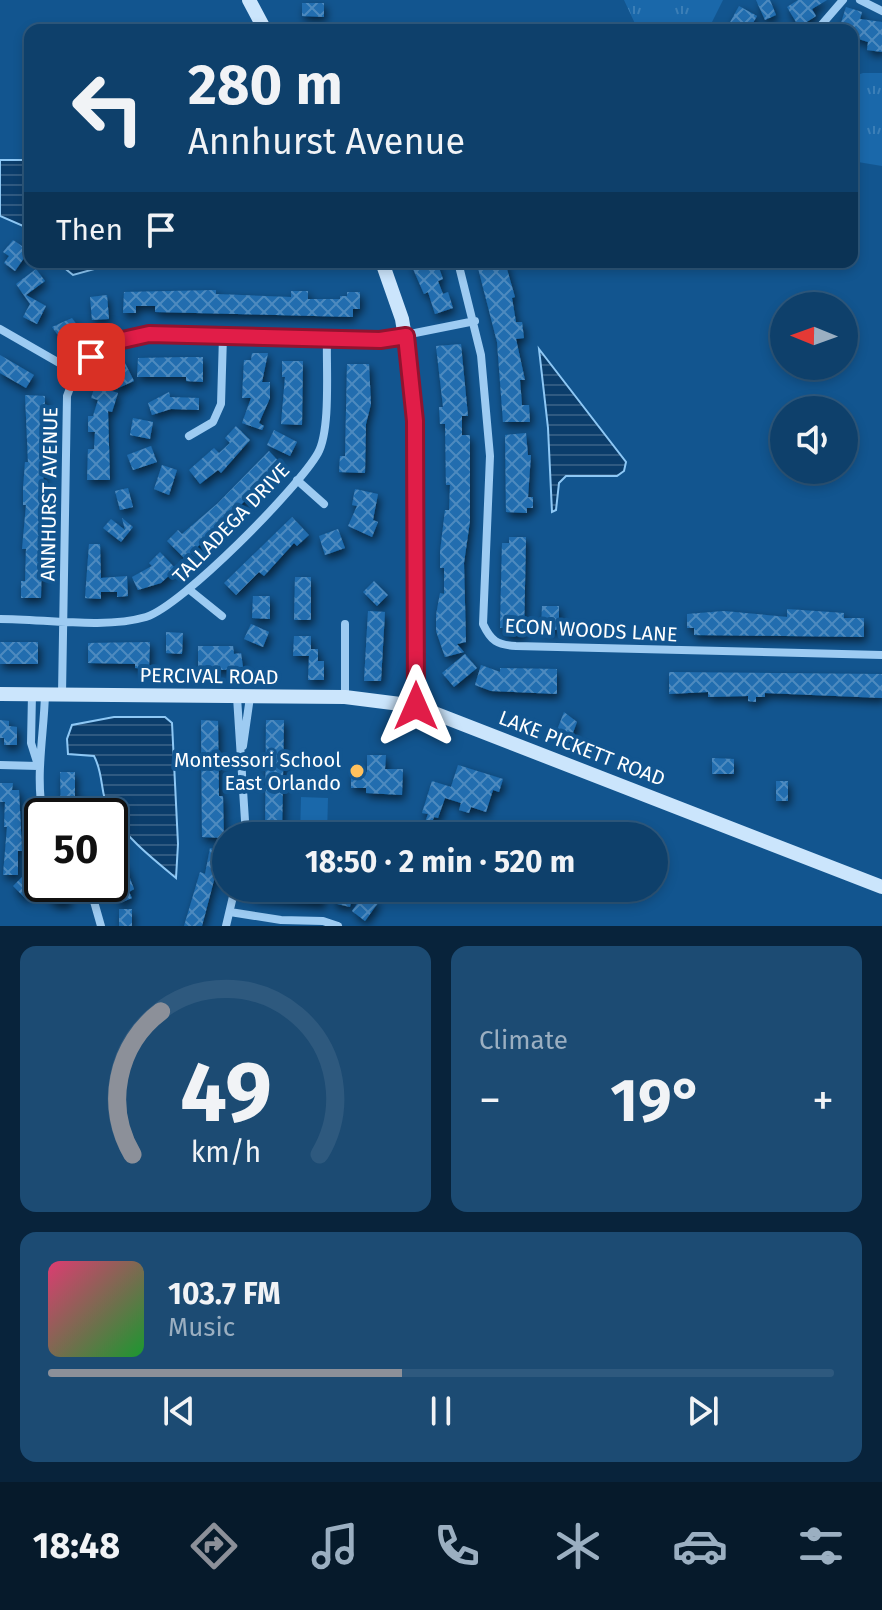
<!DOCTYPE html>
<meta charset="utf-8">
<style>
:root{--surface:#0e406b;--page:#1c4b73;--text:#f1f3f6;--muted:#9bafc1;--line:#2e597e;--accent:#8c9099}
body{margin:0;font-family:"Fira Sans",sans-serif;background:var(--page);color:var(--text);height:100vh;display:flex;flex-direction:column;font-size:30px;white-space:nowrap}
*{box-sizing:border-box;margin:0}
p{font-size:26px;color:var(--muted)}
.icon{flex:none;width:44px;height:44px;fill:none;stroke:currentColor;stroke-width:2;stroke-linecap:round;stroke-linejoin:round}
.map{position:relative;height:926px;overflow:hidden}
.panel{display:flex;flex-direction:column;gap:20px;padding:20px;background:#08233b;flex:1}
.panel>*{flex:none}
.hud{position:absolute;left:24px;top:24px;width:834px;height:244px;border-radius:16px;box-shadow:0 4px 12px #0003,0 0 0 2px var(--line);background:#0e406b;color:var(--text);overflow:hidden}
.needle{width:52px;rotate:271deg}
.controls{position:absolute;left:770px;top:292px;display:grid;gap:16px}
.controls a{display:grid;place-items:center;width:88px;height:88px;border-radius:50%;background:var(--surface);box-shadow:0 4px 12px #0003,0 0 0 2px var(--line);font-size:40px}
.speed{position:absolute;left:24px;top:798px;display:flex;gap:16px;font-size:40px;font-weight:700;text-align:center}
.speed>*{display:grid;place-content:center;width:104px;height:104px;border-radius:50%;background:var(--surface);box-shadow:0 4px 12px #0003,0 0 0 2px var(--line);line-height:1}
.speed .limit{border:4px solid #111;border-radius:12px;background:#fff;color:#111}
.pin{position:absolute;display:grid;place-items:center;width:68px;height:68px;color:#fff;margin:-34px;border-radius:16px;box-shadow:0 4px 12px #0006}
.me{position:absolute;width:88px;margin:-44px;rotate:0deg;stroke-linejoin:round;filter:drop-shadow(0 0 6px #0008)}
.turn{display:flex;align-items:center;gap:28px;height:168px;padding:0 32px;font-size:36px}
.turn .icon{width:104px;height:104px;stroke-width:2.5}
.turn b{display:block;font-size:56px;line-height:68px}
.then{display:flex;align-items:center;height:76px;padding:0 32px;background:#0003;gap:16px;font-size:30px}
.big{font-size:60px;font-weight:700;line-height:1.1}
.panel .tile{flex:1;display:flex;flex-direction:column;justify-content:center;gap:12px;min-width:0;padding:0 28px;border-radius:16px;background:var(--page)}
.panel .dial{align-items:center;gap:0}
.dial svg{height:208px;overflow:visible;fill:none;stroke:var(--line);stroke-width:7;stroke-linecap:round;text-anchor:middle}
.dial text{fill:var(--text);stroke:none}
.song{display:flex;align-items:center;gap:24px}
.cover{width:96px;height:96px;border-radius:12px;background:linear-gradient(135deg,hsl(340 70% 55%),hsl(130 70% 35%))}
.played{height:8px;border-radius:4px;background:linear-gradient(90deg,var(--accent) 45%,var(--line) 45%)}
.keys{display:flex;justify-content:space-around;direction:ltr}
.heat{display:flex;justify-content:space-between;align-items:center;font-size:44px;direction:ltr}
.panel .tiles{flex:1;display:grid;gap:20px;grid-template-columns:1fr 1fr}
.tile:last-child{grid-column:span 2}
.trip{position:absolute;left:212px;top:822px;width:456px;height:80px;border-radius:40px;background:var(--surface);box-shadow:0 4px 12px #0003,0 0 0 2px var(--line);font-weight:700;line-height:80px;text-align:center}
.tabs{display:flex;height:128px;justify-content:space-around;align-items:center;background:#061a2b;color:var(--muted)}
.tabs .icon{width:56px;height:56px}
.tabs .on{color:var(--accent)}
.tabs b{font-size:36px;color:var(--text)}
.map>svg:first-child{display:block}
.grass{fill:url(#grass-tufts)}
.garden{fill:#1a68aa}
.water{fill:url(#water-rules);stroke:#8ec8f5;stroke-width:2}
.building{fill:url(#building-cross-hatch);filter:url(#shadow)}
.lines{fill:none;stroke-linecap:round;stroke-linejoin:round}
.street{stroke:#9dcbf2;stroke-width:8}
.secondary{stroke:#cbe5fc;stroke-width:14}
.route-casing{stroke:#92132f;stroke-width:20}
.route{stroke:#e11d48;stroke-width:14}
.poi-dot{fill:#ffc15d;stroke:#12558f;stroke-width:3}
.labels{text-anchor:middle;dominant-baseline:central;stroke-width:8;stroke-linejoin:round;paint-order:stroke}
.street-label{font-size:20px;fill:#fff;stroke:#12558f}
.poi-label{font-size:20px;fill:#fff;stroke:#12558f;text-anchor:end}
</style>
<div class="map">
<svg width="882" height="926" viewBox="0 0 882 926">
<defs>
<pattern id="grass-tufts" width="24" height="20" patternUnits="userSpaceOnUse" patternTransform="scale(2)"><rect width="24" height="20" fill="#1a68aa"/><path d="M3 7l-1-3M5 7V3M7 7l1-3M15 17l-1-3M17 17v-4M19 17l1-3" fill="none" stroke="#3c7fb7"/></pattern>
<pattern id="water-rules" width="6" height="5" patternUnits="userSpaceOnUse" patternTransform="scale(2)"><rect width="6" height="5" fill="#0b3d6b"/><path d="M0 2.5h6" fill="none" stroke="#305a81"/></pattern>
<pattern id="building-cross-hatch" width="8" height="8" patternUnits="userSpaceOnUse" patternTransform="scale(2)"><rect width="8" height="8" fill="#206daf"/><path d="M0 0l8 8M0 8l8-8" fill="none" stroke="#4d8abf"/></pattern>
<filter id="shadow"><feDropShadow dx="2.5" dy="4.5" stdDeviation="4" flood-color="#0009"/></filter>
</defs>
<rect width="100%" height="100%" fill="#12558f"/>
<path class="grass" d="M624,0H723L708,30H638Z
M863,73H882V166L852,161V77Z"/>
<path class="garden" d="M301,797L328,798L327,836H300Z"/>
<path class="water" d="M0,160H30V229L0,216Z
M57,262H141L135,268L116,263L73,275Z
M539,349L626,462L624,471L617,476H566L559,483L556,510L552,512L548,428Z
M114,717H165L172,723L178,844L176,878C153,859 124,836 109,810C100,795 104,774 94,756L68,754L67,739L72,725Z"/>
<path class="building" d="M756,0H770L776,15L765,20Z
M798,0H827L812,9L816,16L799,27L787,7Z
M302,3H324V17L302,16Z
M739,6L757,16L749,30L728,26Z
M846,7L862,12L860,19L882,22V52L867,50L868,42L852,37V30L840,26Z
M13,240L29,251L15,271L4,263L9,256L3,252Z
M410,262H437L443,279L438,281L443,294L448,292L453,308L435,314L428,292L424,294Z
M505,262L515,297L512,298L516,322H522L524,338L516,339L525,380H520L522,405H529L530,422H503L497,342L478,268Z
M36,269L45,281L26,295L46,306L37,324L23,317L30,304L16,284Z
M216,290V294L291,297V291H308V299H340V296H347V292H360V309H353V317L155,312V306H136V313H123L124,292Z
M107,295L109,319L92,320L90,297Z
M72,318L84,335L74,342L68,334L61,339L52,327Z
M461,344L468,416H462V435H470V521L464,563L466,642L457,644L464,652L445,657L436,631V615L440,593L444,594V568H440V552L445,510H449L450,485H446L445,424H440L439,407H443L436,346Z
M252,353H268L262,382H270V398L259,423L264,426L262,430L242,423L251,398H242L244,360H251Z
M0,355L34,375L26,388L0,373Z
M188,357H203V382L186,381V377H137L138,358Z
M124,361L134,381L116,389L110,376L116,373L113,366Z
M282,361H303L302,425L281,424L285,377H282Z
M347,364H369L371,404L366,424L365,473L339,472L340,456H345Z
M95,386L118,393L112,412L108,411L110,480H87L88,449H94L95,432H88V416H93L98,400L91,398Z
M169,392L170,397L199,398V410L171,409L152,415L148,403Z
M25,395L45,396L41,598H21V581H25L26,549H22L26,505H23V489L25,462H28Z
M133,418L153,422L150,439L130,435Z
M236,426L250,440L221,473L218,470L200,484L189,470L214,448L219,453L230,443L225,438Z
M274,430L297,442L290,456L267,445Z
M526,433L528,455H531L528,497H533V508H527V513L506,512L505,435Z
M151,446L157,462L133,470L127,455Z
M269,451L282,465L185,559L167,541L178,530L182,534L218,503Z
M162,465L177,470L169,495L154,489Z
M128,488L133,507L120,510L115,491Z
M355,489L378,494L373,520L378,522L372,537L348,526L357,506L352,505Z
M292,517L309,535L297,546L294,543L264,576L259,572L236,595L224,583Z
M122,518L133,527L121,542L103,528L111,519L125,530Z
M338,529L345,548L325,555L319,536Z
M509,537H526L524,635H506V628H500L502,543H509Z
M89,544H100L101,578L127,576L128,596L117,597V592H101V599L85,598Z
M160,552L176,569L161,583L138,590L132,577L152,566L149,563Z
M295,577H311V620H294Z
M374,581L388,595L377,606L363,592Z
M253,596H270V619L252,618Z
M542,606H559V630H541Z
M787,609L844,613V618H864V637L694,635V628H687V614L724,611L787,617Z
M368,611L385,612L381,681H364Z
M251,624L269,632L263,647L244,639Z
M166,632L183,633L182,654L166,653Z
M294,636H311V649H318V661H324V680H308L309,656H293Z
M0,642H38V664H0Z
M150,642L149,669L135,668V664L88,663V643Z
M198,646H233L234,654L241,653L243,667L223,670L198,667Z
M465,654L477,668L454,687L442,673Z
M481,665L500,672V668L557,669V694L491,691L475,685Z
M669,672L882,674V698L765,693V697H756V702L748,701V696L708,697V692L669,694Z
M564,712L577,722L570,741L563,739L565,734L557,730Z
M0,720L9,721V726L17,727V745H4V738H0Z
M201,720L218,721L219,796H223L224,838L202,837Z
M266,720H284L282,836H265Z
M367,755H386L385,769H403L402,795L366,793V788H351V771L367,772Z
M712,758L734,759V774H712Z
M458,765L503,779L499,792L493,790L486,812L471,807L469,813L459,810L461,803L445,798L438,818L434,817L429,830L423,828L428,814L422,813L432,781L451,787Z
M60,772H75V796H82L81,816H61Z
M776,781H788V801H776Z
M0,783H13L12,790H19L22,851H18V875H3L7,827H4L5,802H0Z
M210,848L222,850L202,926H184L200,872L205,874Z
M110,850L126,868L134,889L129,892L132,898L120,903L110,881Z
M28,871L40,883L25,898L13,886Z
M46,884H62V891H69V904L52,903V897H46Z
M254,888H323V904L252,897Z
M337,888L354,891L350,907L333,903Z
M365,893L378,903L365,921L352,911Z
M119,909H132V926H119Z"/>
<g class="lines">
<path class="street" d="M860,0L882,11
M817,30L843,0
M458,262L481,355L490,456L483,624C491,641 497,645 516,646L882,655
M0,329L75,372
M189,436L213,422L221,404L223,336
M297,480L324,504
M191,591L222,616
M0,619C44,619 105,629 146,617C182,606 299,487 318,453C331,429 326,367 327,338
M345,624V697
M32,694L31,743L38,765
M62,694L67,396C82,353 105,343 149,334L380,340L475,321
M237,697L246,836
M243,746L250,697
M0,765L38,766
M43,816C35,775 44,735 45,694
M89,884L101,926
M230,912L281,920L323,921L338,926
M226,926L235,888"/>
<path class="secondary" d="M249,0L265,30
M382,262L402,319L413,386L416,706
M0,694L345,697L416,706L882,887"/>
</g>
<g class="lines">
<defs>
<path id="route" d="M91,357L118,341L149,334L380,340L406,336L415,421L416,706"/>
</defs>
<use href="#route" class="route-casing"/>
<use href="#route" class="route"/>
</g>
<circle class="poi-dot" cx="357" cy="771" r="8"/>
<g class="labels">
<g class="street-label">
<text transform="translate(49 494) rotate(-89)">ANNHURST AVENUE</text>
<text transform="translate(231 523) rotate(-46)">TALLADEGA DRIVE</text>
<text transform="translate(591 630) rotate(3)">ECON WOODS LANE</text>
<text transform="translate(209 676) rotate(1)">PERCIVAL ROAD</text>
<text transform="translate(582 748) rotate(21)">LAKE PICKETT ROAD</text>
</g>
<g class="poi-label">
<text x="341" y="760">Montessori School<tspan x="341" dy="23">East Orlando</tspan></text>
</g>
</g>
</svg>
<div class="controls">
<a><svg class="needle" viewBox="-14 -14 28 28"><path d="M0-13l5 13h-10z" fill="#e53935"/><path d="M0 13l5-13h-10z" fill="#9bafc1"/></svg></a>
<a><svg class="icon" aria-label="sound" viewBox="0 0 24 24"><path d="M4 9h4l5-4v14l-5-4H4zM17 9q2 3 0 6"/></svg></a>
</div>
<div class="speed"><div class="limit">50</div></div>
<div class="pin" style="left:91px;top:357px;background:#d93025"><svg class="icon" aria-label="arrive" viewBox="0 0 24 24"><path d="M6 21V4h12l-3 4 3 4H6"/></svg></div>
<svg class="me" style="left:416px;top:706px" viewBox="-20 -20 40 40"><path d="M0-17L14 15 0 8-14 15z" fill="#e11d48" stroke="#fff" stroke-width="4"/></svg>
<div class="trip">18:50 · 2 min · 520 m</div>
<div class="hud">
<div class="turn"><svg class="icon" aria-label="left" viewBox="0 0 24 24"><path d="M17 20v-9H6M10 6l-5 5 5 5"/></svg><div><b>280 m</b>Annhurst Avenue</div></div>
<div class="then">Then<svg class="icon" aria-label="arrive" viewBox="0 0 24 24"><path d="M6 21V4h12l-3 4 3 4H6"/></svg></div>
</div>
</div>
<section class="panel">
<div class="tiles">
<div class="tile dial"><svg viewBox="0 0 100 80">
<path d="M14 69A42 42 0 1 1 86 69"/>
<path d="M14 69A42 42 0 0 1 25 14" stroke="#8c9099"/>
<text x="50" y="56" font-size="32" font-weight="700">49</text>
<text x="50" y="72" font-size="11">km/h</text>
</svg></div>
<div class="tile"><p>Climate</p>
<div class="heat"><a>−</a><b class="big">19°</b><a>+</a></div>
</div>
<div class="tile">
<div class="song"><i class="cover"></i><div><b>103.7 FM</b><p>Music</p></div></div>
<div class="played"></div>
<div class="keys"><svg class="icon" aria-label="previous" viewBox="0 0 24 24"><path d="M18 5L8 12l10 7zM5 5v14"/></svg><svg class="icon" aria-label="pause" viewBox="0 0 24 24"><path d="M8 5v14M16 5v14"/></svg><svg class="icon" aria-label="next" viewBox="0 0 24 24"><path d="M6 5l10 7-10 7zM19 5v14"/></svg></div>
</div>
</div>
</section>
<nav class="tabs">
<b>18:48</b>
<svg class="icon on" aria-label="directions" viewBox="0 0 24 24"><path d="M12 3l9 9-9 9-9-9zM9 14v-3h6M13 9l2 2-2 2"/></svg>
<svg class="icon" aria-label="music" viewBox="0 0 24 24"><path d="M9 18V5l10-2v13"/><circle cx="6" cy="18" r="3"/><circle cx="16" cy="16" r="3"/></svg>
<svg class="icon" aria-label="phone" viewBox="0 0 24 24"><path d="M5 4h4l2 5-3 2q2 4 5 5l2-3 5 2v4C11 20 4 13 5 4z"/></svg>
<svg class="icon" aria-label="climate" viewBox="0 0 24 24"><path d="M12 3v18M4 7l16 10M4 17L20 7"/></svg>
<svg class="icon" aria-label="car" viewBox="0 0 24 24"><path d="M5 17H2v-5l4-1 3-4h7l3 4 3 1v5h-3M9 17h6M6 11h13"/><circle cx="7" cy="17" r="2"/><circle cx="17" cy="17" r="2"/></svg>
<svg class="icon" aria-label="filters" viewBox="0 0 24 24"><path d="M4 7h16M4 17h16"/><circle cx="9" cy="7" r="2"/><circle cx="15" cy="17" r="2"/></svg>
</nav>
